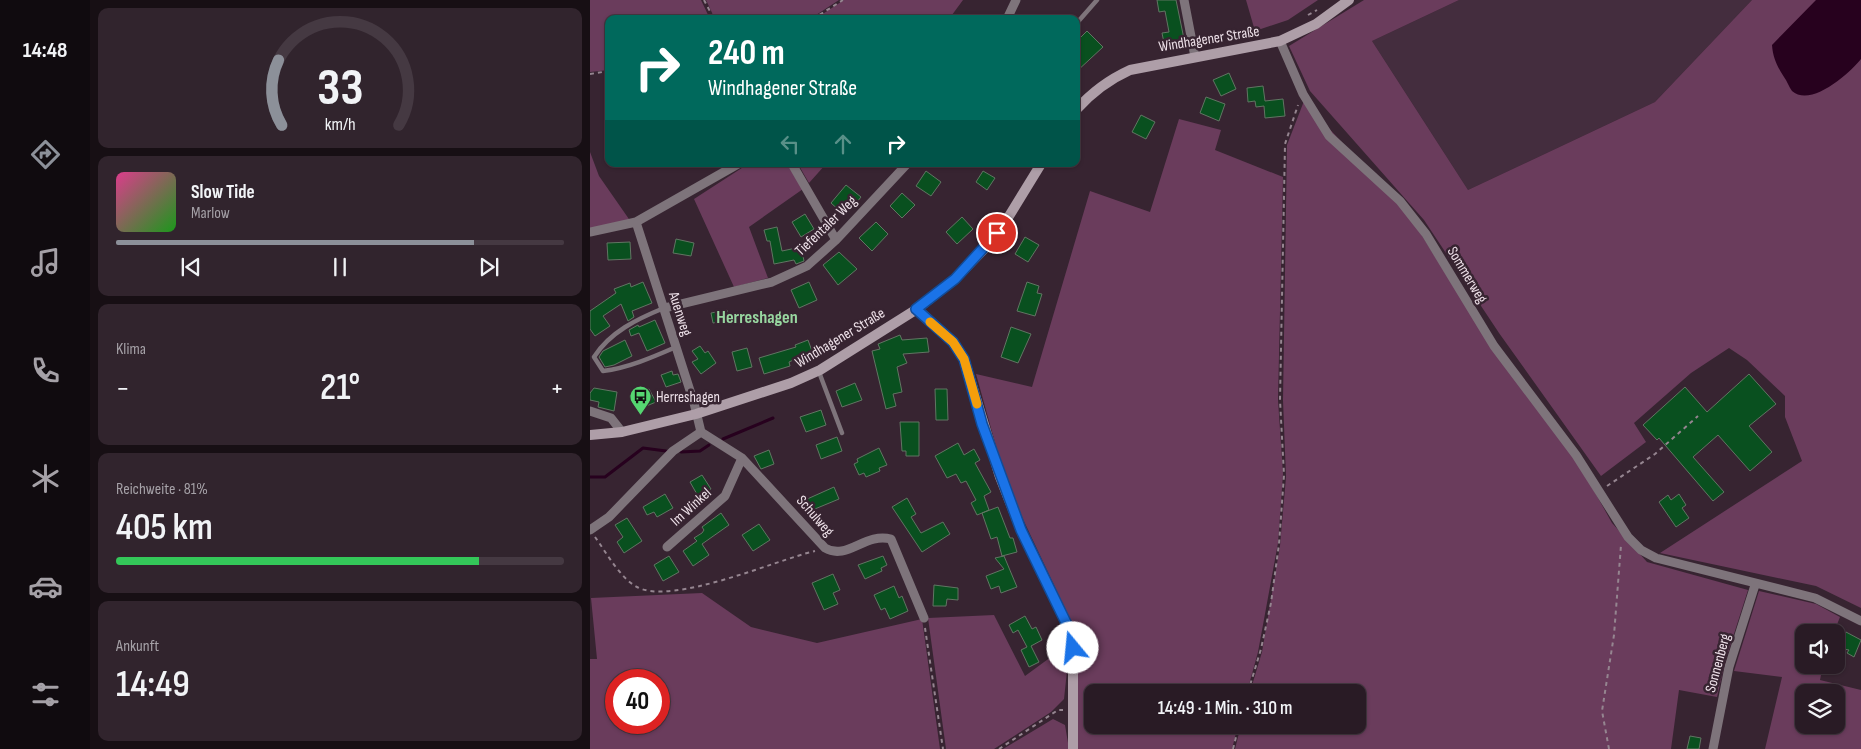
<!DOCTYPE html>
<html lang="de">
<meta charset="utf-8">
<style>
:root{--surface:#291b25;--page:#31242d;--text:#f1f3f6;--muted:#a5a1a7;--line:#453942;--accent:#8c9099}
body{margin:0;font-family:"Sofia Sans Condensed",sans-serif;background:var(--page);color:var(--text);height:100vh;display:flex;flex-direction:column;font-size:19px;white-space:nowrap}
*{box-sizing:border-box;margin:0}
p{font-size:16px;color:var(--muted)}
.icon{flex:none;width:28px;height:28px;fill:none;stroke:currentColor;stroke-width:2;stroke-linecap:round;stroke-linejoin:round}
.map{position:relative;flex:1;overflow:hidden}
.drawer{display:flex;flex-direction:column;gap:8px;padding:8px;background:#170f14;width:500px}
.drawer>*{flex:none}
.banner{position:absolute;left:15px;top:15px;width:475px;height:152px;border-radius:10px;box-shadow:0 1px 4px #0004,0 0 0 1px var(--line);background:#00695c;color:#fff;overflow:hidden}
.fabs{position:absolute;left:1205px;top:624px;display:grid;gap:10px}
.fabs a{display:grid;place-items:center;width:50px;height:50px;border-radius:10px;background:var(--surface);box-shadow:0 1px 4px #0004,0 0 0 1px var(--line);font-size:25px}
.speed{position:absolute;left:15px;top:669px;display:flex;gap:10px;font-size:25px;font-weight:700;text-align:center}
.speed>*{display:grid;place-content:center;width:65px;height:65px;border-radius:50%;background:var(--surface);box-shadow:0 1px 4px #0004,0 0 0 1px var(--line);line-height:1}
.speed .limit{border:8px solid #d22;background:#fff;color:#111}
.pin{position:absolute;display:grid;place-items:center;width:42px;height:42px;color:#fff;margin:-21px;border:2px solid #fff;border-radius:50%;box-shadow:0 1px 5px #0007}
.me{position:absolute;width:55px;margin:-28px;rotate:343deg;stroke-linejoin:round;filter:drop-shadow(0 0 4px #0008)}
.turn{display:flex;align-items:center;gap:18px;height:105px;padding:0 20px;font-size:22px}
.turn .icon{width:65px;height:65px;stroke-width:2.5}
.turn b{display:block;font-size:35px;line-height:42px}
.lanes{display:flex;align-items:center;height:48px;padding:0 20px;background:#0003;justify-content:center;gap:25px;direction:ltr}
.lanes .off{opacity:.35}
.big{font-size:38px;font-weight:600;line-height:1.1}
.drawer .tile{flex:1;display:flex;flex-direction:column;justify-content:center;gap:8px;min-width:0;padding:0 18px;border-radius:10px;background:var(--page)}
.drawer .dial{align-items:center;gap:0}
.dial svg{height:130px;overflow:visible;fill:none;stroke:var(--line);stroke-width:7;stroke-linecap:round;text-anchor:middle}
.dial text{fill:var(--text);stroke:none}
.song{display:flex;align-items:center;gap:15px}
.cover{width:60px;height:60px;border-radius:8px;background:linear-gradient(135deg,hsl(330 70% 55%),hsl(120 70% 35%))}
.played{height:5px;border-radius:2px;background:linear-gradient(90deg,var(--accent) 80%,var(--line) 80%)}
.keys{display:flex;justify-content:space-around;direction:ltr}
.heat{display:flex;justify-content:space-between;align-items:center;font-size:28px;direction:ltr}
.charge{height:8px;border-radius:4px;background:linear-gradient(90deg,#34c759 81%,var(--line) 0)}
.trip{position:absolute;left:494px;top:684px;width:282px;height:50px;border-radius:10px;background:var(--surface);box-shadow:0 1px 4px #0004,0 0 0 1px var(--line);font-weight:600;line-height:50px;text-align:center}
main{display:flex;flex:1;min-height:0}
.tabs{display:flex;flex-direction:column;width:90px;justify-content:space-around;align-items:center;background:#100b0f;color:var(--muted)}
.tabs .icon{width:35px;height:35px}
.tabs .selected{color:var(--accent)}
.tabs b{font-size:22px;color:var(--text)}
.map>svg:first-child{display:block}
.built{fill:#442d3e}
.green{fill:#6a3c5c;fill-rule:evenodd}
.water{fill:#27011e}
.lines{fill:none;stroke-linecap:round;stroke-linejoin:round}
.stream{stroke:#27011e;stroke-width:3}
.building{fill:#09501f;stroke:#617563}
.path{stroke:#958590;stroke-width:2;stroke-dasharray:4 4;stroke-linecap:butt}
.lane{stroke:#7e747b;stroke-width:4.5}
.street{stroke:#7e747b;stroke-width:9}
.secondary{stroke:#ae9ea8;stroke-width:10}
.route-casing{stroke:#114b97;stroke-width:12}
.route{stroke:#1a73e8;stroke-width:9}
.slow{stroke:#f59e0b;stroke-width:9}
.labels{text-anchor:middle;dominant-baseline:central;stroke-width:5;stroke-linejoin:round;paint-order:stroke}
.street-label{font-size:15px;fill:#eee1e9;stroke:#372431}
.poi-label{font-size:15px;fill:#eee1e9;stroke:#372431;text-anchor:start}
.quarter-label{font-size:18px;font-weight:bold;fill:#98d7a0;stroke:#372431}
</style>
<main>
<nav class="tabs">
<b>14:48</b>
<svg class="icon selected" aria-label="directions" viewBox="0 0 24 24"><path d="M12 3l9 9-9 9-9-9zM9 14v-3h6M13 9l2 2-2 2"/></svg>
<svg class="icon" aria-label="music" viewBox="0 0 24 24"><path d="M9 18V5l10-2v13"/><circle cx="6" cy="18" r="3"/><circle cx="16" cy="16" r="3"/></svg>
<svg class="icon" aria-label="phone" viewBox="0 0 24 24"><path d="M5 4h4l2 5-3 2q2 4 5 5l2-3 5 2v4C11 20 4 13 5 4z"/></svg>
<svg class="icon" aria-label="climate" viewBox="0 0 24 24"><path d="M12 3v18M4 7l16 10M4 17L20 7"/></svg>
<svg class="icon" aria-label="car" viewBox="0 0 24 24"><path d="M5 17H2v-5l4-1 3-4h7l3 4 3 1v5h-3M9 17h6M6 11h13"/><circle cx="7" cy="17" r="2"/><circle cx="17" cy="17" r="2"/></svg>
<svg class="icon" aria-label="filters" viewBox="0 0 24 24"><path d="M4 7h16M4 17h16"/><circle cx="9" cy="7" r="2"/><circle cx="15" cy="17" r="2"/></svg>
</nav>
<section class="drawer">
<div class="tile dial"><svg viewBox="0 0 100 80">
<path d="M14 69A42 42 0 1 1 86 69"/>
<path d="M14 69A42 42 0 0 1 12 29" stroke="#8c9099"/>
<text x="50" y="56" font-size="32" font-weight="700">33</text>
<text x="50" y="72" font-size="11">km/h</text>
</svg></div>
<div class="tile">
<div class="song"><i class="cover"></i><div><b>Slow Tide</b><p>Marlow</p></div></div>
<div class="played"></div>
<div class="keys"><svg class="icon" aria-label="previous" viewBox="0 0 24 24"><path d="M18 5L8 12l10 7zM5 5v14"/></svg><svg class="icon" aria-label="pause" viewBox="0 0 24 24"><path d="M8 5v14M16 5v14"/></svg><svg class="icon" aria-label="next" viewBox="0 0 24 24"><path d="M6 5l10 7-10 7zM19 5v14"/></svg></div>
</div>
<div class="tile"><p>Klima</p>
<div class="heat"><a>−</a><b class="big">21°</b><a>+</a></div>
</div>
<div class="tile"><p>Reichweite · 81%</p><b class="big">405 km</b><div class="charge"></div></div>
<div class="tile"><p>Ankunft</p><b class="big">14:49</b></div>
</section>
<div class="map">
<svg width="1271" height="749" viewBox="0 0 1271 749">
<rect width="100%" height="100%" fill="#372431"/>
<path class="built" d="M869,0H1162L1065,102L878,190L782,41Z"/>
<path class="green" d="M0,0H111L120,19H19V70L0,72Z
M116,0H249L220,19H125Z
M254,0H373L359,19H225Z
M656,0H728L698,20L665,31Z
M774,0H869L782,41L878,190L1065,102L1162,0H1271V608L1226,586L1070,553L1212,461L1195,417V396L1157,360L1139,348L1101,373L1044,423L1056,442L1011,476L909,333L834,220L720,91L699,46Z
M714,101L821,218L902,348L984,455L1022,523L1057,562L1158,590L1135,662L1127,697L1089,690L1081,749H645L651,725H768V692H660L672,652L690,546L696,477L693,400L697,145Z
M589,119L631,130L625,150L693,177L688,400L693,474L688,543L668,652L657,692H502V725H648L642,749H487L488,636L431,515L409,457L386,374L442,387L500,191L560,212Z
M0,152L9,176L41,222L0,229Z
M158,164H197L213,189L159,227L178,278L144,287L104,199Z
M208,164H236L219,183Z
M1169,591L1226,604L1250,617L1244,632H1214V665H1233L1230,680L1271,690V749H1175L1192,677L1144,671ZM1214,692H1246V725H1214Z
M112,593L161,627L227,643L332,619L350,749H0V659H7L1,598ZM26,680H69V722H26Z
M404,615L435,676L480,643L474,699L461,712L404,749H356L338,618Z
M463,719L475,725L479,749H413Z"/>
<path class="water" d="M1226,0H1271V59C1260,73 1221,108 1202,91C1199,87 1197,81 1194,77C1187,66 1183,58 1182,45Z"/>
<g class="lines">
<path class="stream" d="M133,439L183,418
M91,452L110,451L119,445
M0,477H15L53,448L76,451"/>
</g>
<path class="building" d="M567,0H586L594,39L574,43L572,33L579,32L575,11L569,12Z
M497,31L513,47L486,72V42Z
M639,73L646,89L631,96L623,80Z
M673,86L675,101L693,99L695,116L675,118L674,106L666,107L665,101L658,102L657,88Z
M616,97L635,104L629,121L610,113Z
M551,115L565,122L556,139L542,132Z
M336,171L351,182L341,196L326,186Z
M393,171L405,178L397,190L386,182Z
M256,185L271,197L259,212L254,208L251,212L241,203Z
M312,193L325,205L312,218L300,206Z
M215,214L224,229L211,237L202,222Z
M372,217L383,229L367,244L356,232Z
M286,222L298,234L282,251L269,238Z
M187,227L192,251L211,247L214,261L206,264L204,260L184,264L180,241H177L174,230Z
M435,237L449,245L438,262L425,254Z
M86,239L104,243L101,256L83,253Z
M40,242L41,259L18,260L17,243Z
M249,252L267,269L248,285L233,265Z
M53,282L62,303L42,311L44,317L38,321L31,304L13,316L20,326L5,336L0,329V311L26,293L24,289L40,283L41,287Z
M219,282L227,300L209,308L201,290Z
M437,282L449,286L447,293L452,294L445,316L427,311Z
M137,310L139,320L123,323L121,313Z
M65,320L75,343L57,351L49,333L41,336L39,330L48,325L49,327Z
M421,327L441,334L428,363L411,357Z
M310,335L312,340L337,338L339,352L313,354L317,363L307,367L312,392L303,394L306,406L296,409L282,351L290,349L288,344Z
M35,340L42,356L24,365L15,367L9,357L13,351Z
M218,340L222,351L199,362L200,366L174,374L169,358L206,347L205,345Z
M110,346L115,353L118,351L126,363L111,374L102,362L108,359L102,351Z
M157,348L162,367L147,371L142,352Z
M82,371L83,375L88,374L91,382L76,387L71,375Z
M1159,374L1186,404L1159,426L1182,452L1160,471L1128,435L1103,457L1134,492L1123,501L1069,438L1067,440L1053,425L1095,387L1117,412Z
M265,383L272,400L252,407L246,391Z
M4,388L27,392L24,411L8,407L9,402L0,400V393Z
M59,389L66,402L54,407L49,393Z
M345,389H357L358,420H346Z
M231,410L236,425L216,432L210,417Z
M310,422H329V456H316V451H312Z
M247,437L252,451L231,459L226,445Z
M368,443L374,455L384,449L390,460L385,463L401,492L394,496L399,510L392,513L408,507L420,538H423L427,552L412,556L407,537L401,539L392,513L387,515L381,503L386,500L376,481L371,483L366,474L357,478L345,456Z
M289,448L297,465L289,468L290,471L276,477L274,473L269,475L264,464L268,462L267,459Z
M179,450L184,464L171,469L164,456Z
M112,475L121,489L108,496L100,482Z
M244,487L249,499L220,511L215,500Z
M75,494L83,508L67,517L64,512L57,515L53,507Z
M1089,494L1096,505L1092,508L1099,518L1086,527L1069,502L1078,495L1081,500Z
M317,498L326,514L321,517L331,533L353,522L360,534L332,552L302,507Z
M131,513L139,525L112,544L119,555L103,566L93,551L107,541L104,538L112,533L114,530L112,527Z
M37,518L52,541L34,553L27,542L33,537L25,525Z
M169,524L180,540L163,551L152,535Z
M79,556L89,572L73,581L64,565Z
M293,556L297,565L291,568L292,571L275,579L268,565Z
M414,556L427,587L411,593L409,586L401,589L396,576L414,569L405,558Z
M243,574L250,590L243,593L248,604L234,610L222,583Z
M344,585L368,588V600L357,599L356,606H343Z
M304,586L309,598L312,596L318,611L300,619L295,608L291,610L284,595Z
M435,616L442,629L446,627L452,640L441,646L449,662L439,667L431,650L437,647L428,630L423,633L419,625Z
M1256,632L1271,640L1264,657L1257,653L1259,650L1248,648Z
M1100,736L1111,738L1109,749H1097Z"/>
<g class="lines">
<path class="path" d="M114,0L124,19
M718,15L727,10
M223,19L253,0
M0,74L19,71
M1017,486L1065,454L1108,416
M5,537C16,552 30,578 47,587C82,606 186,560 225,551
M335,628L353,749
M658,692L671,649L681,603L689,544L694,475L690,400L695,144L708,105
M409,749L468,710H473
M643,749L649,725
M1019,749L1012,711L1024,635L1031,545"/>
<path class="lane" d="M486,24L507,0
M74,308C47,319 20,332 4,357L13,371C38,368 63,357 86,347
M229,372L252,433"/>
<path class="street" d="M594,0L605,57
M417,19L426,0
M690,41L713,94L739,136L810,201L836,234L904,346L986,455L1038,537L1051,550L1066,558L1225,598L1271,621
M202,164L246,240
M46,222L104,403L111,432L152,458L235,548C257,561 275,532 301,539L334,618
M0,232L46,222L148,164
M74,308L182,282L217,266L246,240L317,164
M0,411L21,418L32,432
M0,530L19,517L83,451L111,432
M77,547L135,496L152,458
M1123,749L1139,667L1165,585"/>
<path class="secondary" d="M486,110C502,92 518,80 540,70L690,41L726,24L759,0
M327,309L363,342L374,359L410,477L431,530L483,637V749
M0,435L32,432L106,414L201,383L230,370L327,309L365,279L398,245L416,221L451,164"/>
</g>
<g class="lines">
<defs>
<path id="route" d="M407,233L365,279L326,309L363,342L374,359L392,424L431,530L483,637V648"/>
</defs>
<use href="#route" class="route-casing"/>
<use href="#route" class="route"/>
<path class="slow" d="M340,322L363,342L374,359L387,404"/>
</g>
<defs>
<symbol id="bus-pin" viewBox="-11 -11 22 30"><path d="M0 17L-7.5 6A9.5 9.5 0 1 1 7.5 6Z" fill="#55d671" stroke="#372431"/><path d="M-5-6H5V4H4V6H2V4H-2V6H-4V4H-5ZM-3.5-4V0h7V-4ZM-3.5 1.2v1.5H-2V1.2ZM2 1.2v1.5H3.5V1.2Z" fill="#111"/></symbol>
</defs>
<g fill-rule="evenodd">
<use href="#bus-pin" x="38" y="384" width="25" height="34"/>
</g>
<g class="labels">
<g class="street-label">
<text transform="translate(619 39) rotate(-9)">Windhagener Straße</text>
<text transform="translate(236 226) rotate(-44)">Tiefentaler Weg</text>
<text transform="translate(877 275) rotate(59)">Sommerweg</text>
<text transform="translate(90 314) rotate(72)">Auenweg</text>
<text transform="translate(250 338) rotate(-31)">Windhagener Straße</text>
<text transform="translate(101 507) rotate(-42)">Im Winkel</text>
<text transform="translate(225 516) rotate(49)">Schulweg</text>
<text transform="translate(1128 663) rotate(-75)">Sonnenberg</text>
</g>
<g class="poi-label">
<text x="66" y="397">Herreshagen</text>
</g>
<g class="quarter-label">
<text x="167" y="317">Herreshagen</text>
</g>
</g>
</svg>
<div class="fabs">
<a><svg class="icon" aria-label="sound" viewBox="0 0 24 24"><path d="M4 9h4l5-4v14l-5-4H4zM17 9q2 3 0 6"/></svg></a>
<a><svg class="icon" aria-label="layers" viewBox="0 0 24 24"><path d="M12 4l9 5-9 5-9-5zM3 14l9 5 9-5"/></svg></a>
</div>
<div class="speed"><div class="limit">40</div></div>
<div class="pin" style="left:407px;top:233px;background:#d93025"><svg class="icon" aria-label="arrive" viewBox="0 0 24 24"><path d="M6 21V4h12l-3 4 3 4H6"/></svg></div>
<svg class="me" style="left:483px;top:648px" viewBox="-20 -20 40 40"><circle r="19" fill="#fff"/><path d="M0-13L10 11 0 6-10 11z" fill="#1a73e8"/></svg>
<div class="trip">14:49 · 1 Min. · 310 m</div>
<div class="banner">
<div class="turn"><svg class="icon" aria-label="right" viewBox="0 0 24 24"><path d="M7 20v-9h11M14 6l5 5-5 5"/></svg><div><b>240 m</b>Windhagener Straße</div></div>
<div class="lanes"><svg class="icon off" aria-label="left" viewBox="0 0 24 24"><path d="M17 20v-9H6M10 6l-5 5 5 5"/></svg><svg class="icon off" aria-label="ahead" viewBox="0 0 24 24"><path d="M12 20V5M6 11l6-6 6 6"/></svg><svg class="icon" aria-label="right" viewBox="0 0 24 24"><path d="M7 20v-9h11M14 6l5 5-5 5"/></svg></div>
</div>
</div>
</main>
